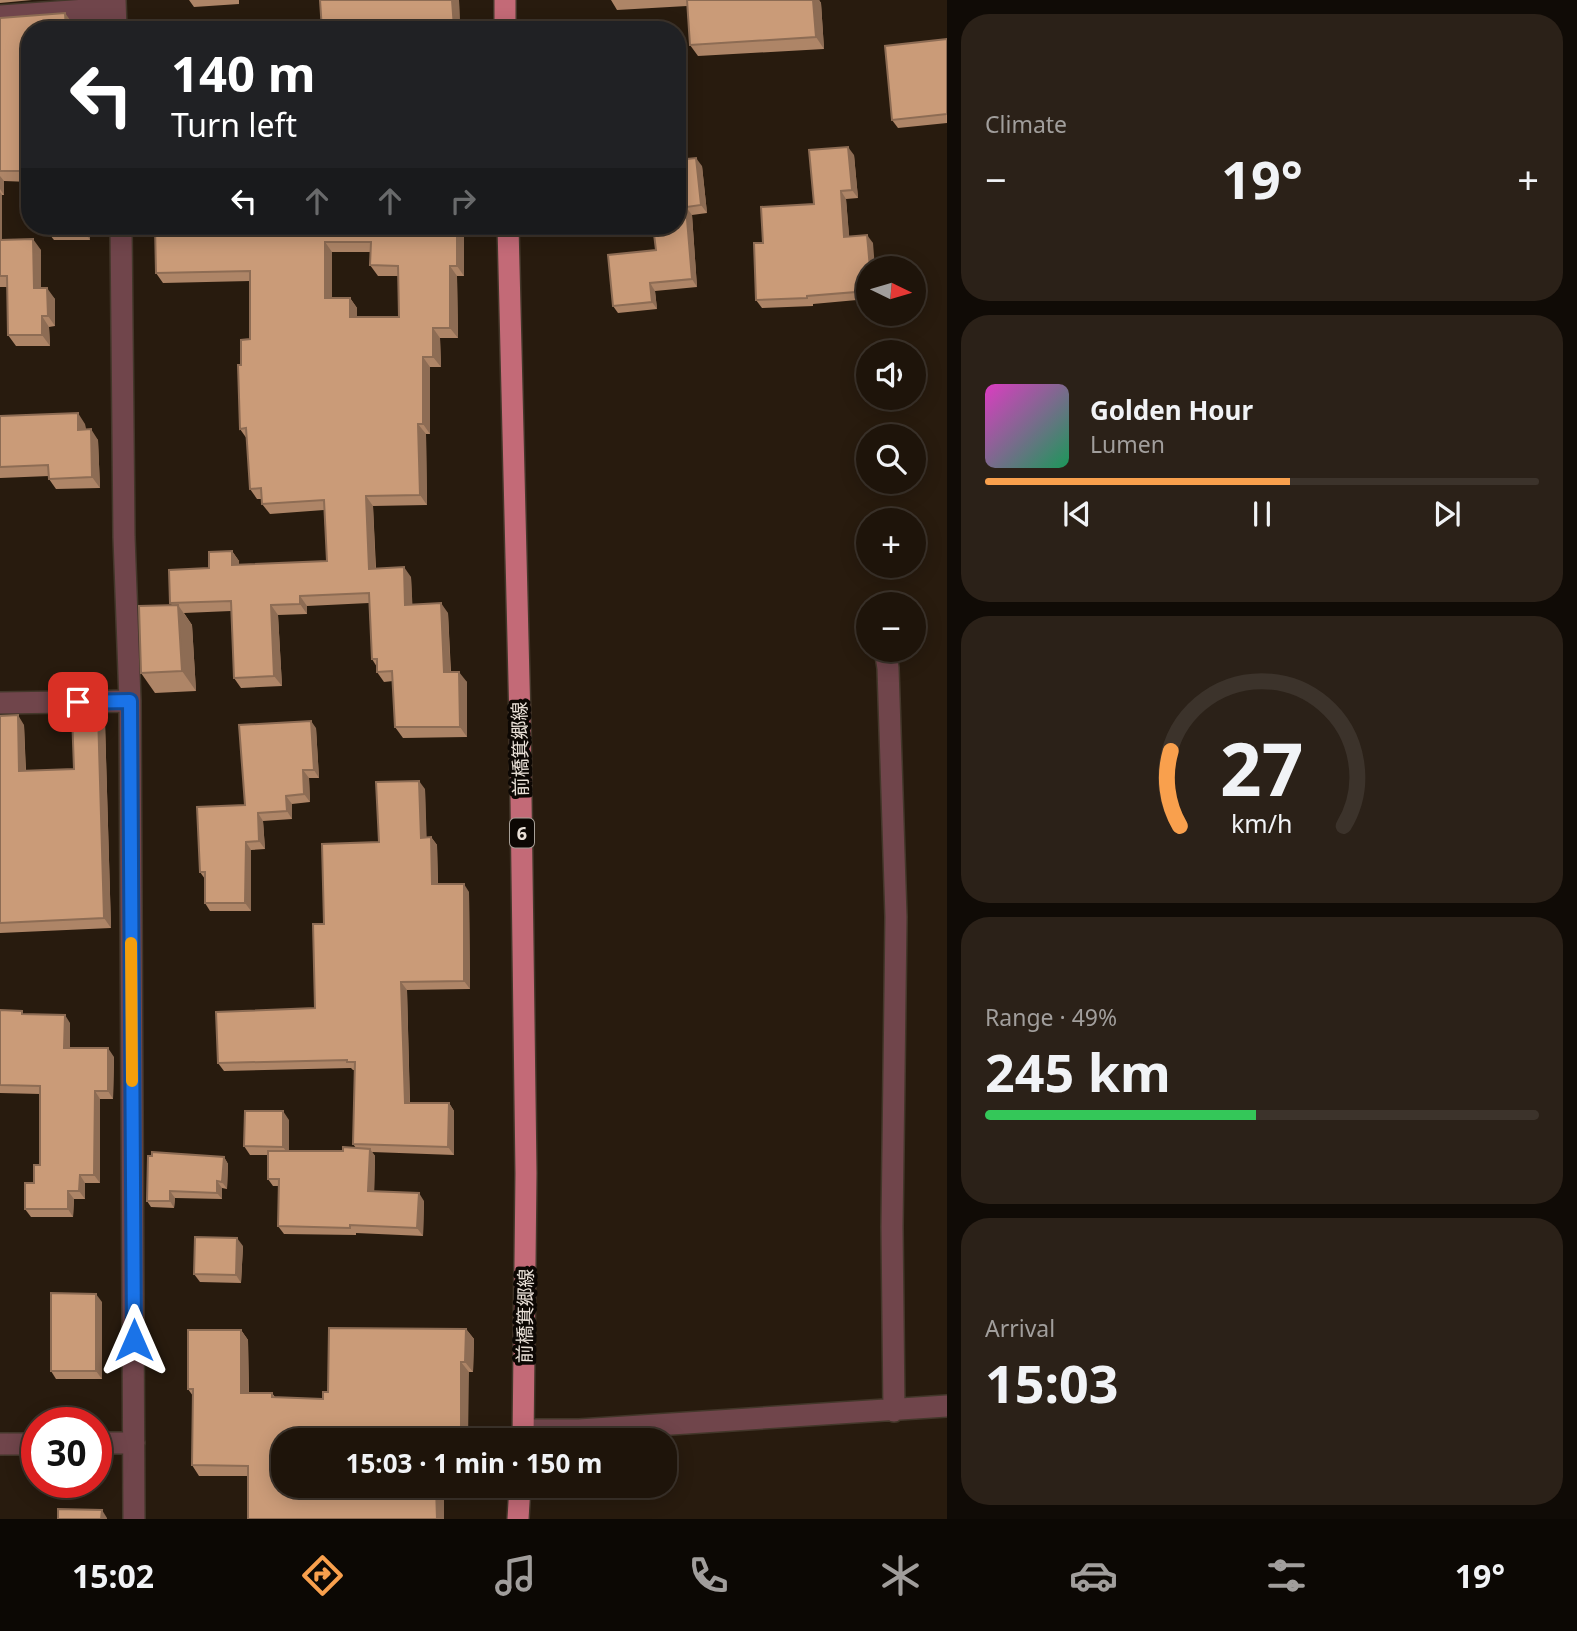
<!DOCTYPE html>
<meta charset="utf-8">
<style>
:root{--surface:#1e140a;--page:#2b2118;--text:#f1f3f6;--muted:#a19e9c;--line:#3c332b;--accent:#f9a04d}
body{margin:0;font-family:"Noto Sans","Noto Sans JP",sans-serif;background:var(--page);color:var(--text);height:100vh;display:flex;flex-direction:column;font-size:26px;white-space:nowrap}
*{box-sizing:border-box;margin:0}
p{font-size:23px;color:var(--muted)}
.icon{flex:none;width:38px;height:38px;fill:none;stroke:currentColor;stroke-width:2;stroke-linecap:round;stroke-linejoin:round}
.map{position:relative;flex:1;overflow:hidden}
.drawer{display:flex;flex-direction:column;gap:14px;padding:14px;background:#100b06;width:630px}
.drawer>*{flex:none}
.guide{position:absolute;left:21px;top:21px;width:665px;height:214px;border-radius:28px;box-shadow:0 4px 18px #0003,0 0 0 2px var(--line);background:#202124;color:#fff;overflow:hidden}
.needle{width:46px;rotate:95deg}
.fabs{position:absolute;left:856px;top:256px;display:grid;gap:14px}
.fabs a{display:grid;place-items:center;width:70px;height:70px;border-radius:50%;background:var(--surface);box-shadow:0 4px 18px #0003,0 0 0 2px var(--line);font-size:35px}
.speed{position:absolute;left:21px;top:1407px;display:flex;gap:14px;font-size:35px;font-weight:700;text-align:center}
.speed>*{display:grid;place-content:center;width:91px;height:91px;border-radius:50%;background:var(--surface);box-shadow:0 4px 18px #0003,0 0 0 2px var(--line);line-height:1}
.speed .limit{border:10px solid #d22;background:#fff;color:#111}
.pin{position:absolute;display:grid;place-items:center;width:60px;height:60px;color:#fff;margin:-30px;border-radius:14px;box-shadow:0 4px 10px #0006}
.me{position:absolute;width:77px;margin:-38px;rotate:0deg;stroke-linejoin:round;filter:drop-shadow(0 0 5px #0008)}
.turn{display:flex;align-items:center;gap:24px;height:147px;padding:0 35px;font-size:32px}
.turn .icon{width:91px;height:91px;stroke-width:2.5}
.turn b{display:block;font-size:49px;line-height:60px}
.lanes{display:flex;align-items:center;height:66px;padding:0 35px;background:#0003;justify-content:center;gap:35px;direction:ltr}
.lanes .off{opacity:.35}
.big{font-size:52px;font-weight:700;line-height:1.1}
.drawer .widget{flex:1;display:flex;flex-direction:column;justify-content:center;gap:10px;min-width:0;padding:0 24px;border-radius:28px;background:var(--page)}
.drawer .dial{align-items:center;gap:0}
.dial svg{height:182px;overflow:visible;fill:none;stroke:var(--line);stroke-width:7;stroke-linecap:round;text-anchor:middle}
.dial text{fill:var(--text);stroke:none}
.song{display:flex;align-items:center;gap:21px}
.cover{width:84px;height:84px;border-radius:10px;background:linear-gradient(135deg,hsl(310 70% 55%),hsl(150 70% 35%))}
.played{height:7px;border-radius:4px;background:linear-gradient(90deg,var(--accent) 55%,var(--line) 55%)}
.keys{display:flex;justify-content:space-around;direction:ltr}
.heat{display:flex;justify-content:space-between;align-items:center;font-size:38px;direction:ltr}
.charge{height:10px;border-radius:5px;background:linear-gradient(90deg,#34c759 49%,var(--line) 0)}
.trip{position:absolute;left:271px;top:1428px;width:406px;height:70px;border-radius:28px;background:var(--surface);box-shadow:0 4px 18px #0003,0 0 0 2px var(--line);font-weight:700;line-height:70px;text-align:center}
.tabs{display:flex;height:112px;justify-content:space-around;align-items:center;background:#0c0804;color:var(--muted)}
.tabs .icon{width:49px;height:49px}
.tabs .active{color:var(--accent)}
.tabs b{font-size:32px;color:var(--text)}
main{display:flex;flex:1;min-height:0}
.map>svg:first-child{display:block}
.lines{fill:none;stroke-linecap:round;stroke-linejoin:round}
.minor-casing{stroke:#43372a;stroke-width:24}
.primary-casing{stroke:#43372a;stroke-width:24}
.minor{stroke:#70454b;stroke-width:21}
.primary{stroke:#c36a77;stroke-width:21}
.wall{fill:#ae8567;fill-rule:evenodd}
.shaded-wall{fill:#8d6c54}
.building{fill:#ca9b78;stroke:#8d6c54;stroke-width:2;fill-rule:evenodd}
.route-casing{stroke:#114b97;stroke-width:18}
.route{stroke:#1a73e8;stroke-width:12}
.slow{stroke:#f59e0b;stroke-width:12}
.labels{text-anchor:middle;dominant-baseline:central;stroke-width:7;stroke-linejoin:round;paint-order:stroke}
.shield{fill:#0c0703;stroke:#a7a098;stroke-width:2}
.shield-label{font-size:18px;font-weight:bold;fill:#eae1d8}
.street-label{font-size:19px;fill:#eae1d8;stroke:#0c0703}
</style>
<main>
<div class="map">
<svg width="947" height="1519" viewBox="0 0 947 1519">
<rect width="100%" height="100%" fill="#281b0e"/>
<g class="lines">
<defs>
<path id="minor" d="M115,0L116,30
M0,16L115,8
M121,226L124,537L130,701L134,1519
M885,649L888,668L896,917L892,1227L894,1411
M0,703L130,701
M523,1430H579L947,1406
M96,1443H134
M0,1444H37"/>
<path id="primary" d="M505,0V30
M508,226L520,722L526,1173L523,1440
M518,1519L520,1486"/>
</defs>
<use href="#minor" class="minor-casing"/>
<use href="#primary" class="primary-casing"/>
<use href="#minor" class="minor"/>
<use href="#primary" class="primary"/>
</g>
<path class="wall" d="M0,0H32L0,3Z
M189,0H239V4L194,7Z
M459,0L460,30H322Z
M611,0H819L821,3L824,49L698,56L690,45L687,6L617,10Z
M0,18L73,24V30H30V182L4,181V195H2V240L41,250V288L55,299V326L49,327L50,346H16L8,335L7,287H0Z
M947,39V123L898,128L892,120Z
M854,155L858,198L846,199L849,237L873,243L868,268V299L813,304V306L762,308L756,300L814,204Z
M702,166L707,213L692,215L697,287L655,291L657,309L618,313L613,306L656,250Z
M90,226V240H54L46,230Z
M155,226H464V276H457L458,338H440L441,367H430V434H426L427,505L373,506L376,568L411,577L412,604L448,613L451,672L467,682V737L403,738L395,727L393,681L384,682L377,672V667L372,659L369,603L307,606V614L278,615L282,686L241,688L234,678L231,611L184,613L192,625L196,691L155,693L141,673L172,605L170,603L209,568L232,551L239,561V565L327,561L324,510L270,514L262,504V499H257L250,489L247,439L240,429L241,365L250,339V281L163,283L156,273ZM332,252H371L370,265L378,276H399V317H357V308L350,298H332Z
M0,416L85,424L86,430L98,440L100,488L56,489L49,479V476L0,478Z
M98,713L105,723L111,928L0,933V716L24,725L26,771L74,769Z
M316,728L319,778H309L310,802L292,804V819L263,821L265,849L251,850V911H210L205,903V879L200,872L245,805Z
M425,789L426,838L431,837L437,845L438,884L469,892L470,989L407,990L410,1103H449L454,1111V1155L372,1152L375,1156L374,1192L424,1201L423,1236L356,1233V1235L284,1234L278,1226L279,1186H273L268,1179V1155H250L244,1146L289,1120V1151H343L356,1148L353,1144L355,1070H353L351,1068L224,1071L218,1063L315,1008L324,924L379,842Z
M0,1010L70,1023V1048L114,1057L113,1099H100V1183H85V1199H74L73,1217H31L25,1209L40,1165V1094L0,1093Z
M224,1157L228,1164L227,1189L222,1188V1199L175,1198L174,1208L151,1207L147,1201Z
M243,1246L241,1283L200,1282L194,1274Z
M102,1302V1379H56L51,1371Z
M466,1329L474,1339L473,1372H469L284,1440V1486H444V1519H248V1476H199L192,1465L193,1396L188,1389L241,1330L248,1340L249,1393H272L275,1397L323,1399L328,1392Z"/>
<path class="shaded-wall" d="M452,0H459L460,30H455L454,28Z
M813,0H819L821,3L824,49L816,37Z
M65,13L73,24V30H66Z
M848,147L854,155L858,198L852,190Z
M696,158L702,166L707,213L701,205Z
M0,176L4,181V195L0,189Z
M841,191L846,199L850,245L844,237Z
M0,192L2,195V250L0,248Z
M686,207L692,215L697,287L692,279Z
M83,226H90V240L83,229Z
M457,226H464V276L457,266Z
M867,235L873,243L875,268H870Z
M33,239L41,250V299L34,288Z
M325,242L332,252V308L325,298Z
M450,266L457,276L458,338L450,328Z
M650,283L655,291L657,309L652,302Z
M47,288L55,299V326L48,316Z
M350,298L357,308V328L350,317Z
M42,316L49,327L50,346L42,335Z
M433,328L440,338L441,367L433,357Z
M423,357L430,367V434L423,424Z
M78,413L85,424L86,441L78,430Z
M418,424L426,434L427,505L420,495Z
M91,429L98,440L100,488L92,477Z
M366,496L373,506L376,579L369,569Z
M232,551L239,561V575L232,565Z
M404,567L411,577L413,615L405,605Z
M300,596L307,606V614L300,604Z
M441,603L448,613L451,682L444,672Z
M178,605L192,625L196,691L182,671Z
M271,605L278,615L282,686L274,676Z
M459,672L467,682V737L460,727Z
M98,713L105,723L111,928L104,918Z
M18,715L24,725L26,781L19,771Z
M311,721L316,728L319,778L314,770Z
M303,770L309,778L310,802L304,794Z
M419,781L425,789L427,846L421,838Z
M286,796L292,804V819L287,811Z
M258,813L263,821L265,849L259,841Z
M431,837L437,845L438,892L432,884Z
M246,842L251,850V911L245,903Z
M464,884L469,892L470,989L464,981Z
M401,982L407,990L410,1111L405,1103Z
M65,1015L70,1023V1056L64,1048Z
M108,1048L114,1057L113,1099L108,1091Z
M95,1091L100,1099V1183L94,1175Z
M449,1103L454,1111V1155L448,1147Z
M283,1111L289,1120V1155L283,1147Z
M370,1149L375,1156L374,1199L368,1191Z
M224,1157L228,1164L227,1189L222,1182Z
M80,1175L85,1183V1199L79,1191Z
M217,1181L222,1188V1199L217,1193Z
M68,1191L74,1199L73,1217L68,1209Z
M170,1191L175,1198L174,1208L170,1201Z
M419,1193L424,1201L423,1236L417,1228Z
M237,1238L243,1246L241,1283L236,1275Z
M96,1294L102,1302V1379L96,1371Z
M466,1329L474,1339L473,1372L465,1362Z
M241,1330L248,1340L249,1403L241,1393Z
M461,1362L469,1372L468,1440H461Z
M436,1486H444V1519H437Z
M102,1510L107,1518V1519H101Z"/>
<path class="building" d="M320,0H452L454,28L413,30H322Z
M687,0H813L816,37L690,45Z
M65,13L66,30H30V171H0V18Z
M947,39V114L892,120L885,46Z
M848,147L852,190L841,191L844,237L867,235L870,268H868V291L807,296V298L756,300L754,243H763L761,207L814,204L809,150Z
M696,158L701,205L686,207L692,279L650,283L652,302L613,306L608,255L656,250L653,226H677V160Z
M46,226H83V229L46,230Z
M155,226H457V266H450V328H433V357H423V424H418L420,495L366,496L369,569L404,567L405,605L441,603L444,672H459L460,727H395L392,671L377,672V659H372L369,593L300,596V604L271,605L274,676L234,678L231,601L170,603L169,570L209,568V552L232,551V565L327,561L324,500L262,504L261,488L250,489L246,428L240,429L238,365H241V340L250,339V271L156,273ZM325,242H371L370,265L398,266L399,317H350V298H325Z
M33,239L34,288H47L48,316H42V335H8L7,276H0V240Z
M78,413V430L91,429L92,477L49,479L48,465L0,467V416Z
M178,605L182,671L141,673L139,606Z
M98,713L104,918L0,923V716L18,715L19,771L74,769L72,714Z
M311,721L314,770H303L304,794L286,796L287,811L258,813L259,841L246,842L245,903H205V872H200L197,807L245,805L239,725Z
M419,781L421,838L431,837L432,884H464V981L401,982L405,1103H449L448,1147L353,1144L355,1062H347V1060L218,1063L216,1012L315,1008L313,924H324L322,844L379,842L376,782Z
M0,1010L22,1011V1014L65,1015L64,1048H108V1091H95L94,1175H80L79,1191H68V1209H25V1183H34V1165H40V1086L0,1085Z
M245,1111H283V1147L244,1146Z
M343,1147L370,1149L368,1191L419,1193L417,1228L350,1225V1228L278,1226L279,1179H268V1151H343Z
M152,1152L224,1157L222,1182L217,1181V1193L170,1191V1201H147L148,1156H152Z
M195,1237L237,1238L236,1275L194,1274Z
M51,1293L96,1294V1371H51Z
M329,1328L466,1329L465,1362H461V1440H284V1486H436L437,1519H248V1466L192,1465L193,1389H188V1330H241V1393H272V1397L323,1399V1392H328Z
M58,1509L102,1510L101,1519H58Z"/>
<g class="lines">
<defs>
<path id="route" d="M78,702L130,701L134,1340"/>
</defs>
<use href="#route" class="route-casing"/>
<use href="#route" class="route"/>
<path class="slow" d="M131,943L132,1081"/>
</g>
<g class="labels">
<rect class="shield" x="510" y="818.5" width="24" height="29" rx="5"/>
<g class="shield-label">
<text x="522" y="833">6</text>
</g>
<g class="street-label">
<text transform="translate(520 749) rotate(-91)">前橋箕郷線</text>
<text transform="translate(525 1316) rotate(-89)">前橋箕郷線</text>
</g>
</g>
</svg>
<div class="fabs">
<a><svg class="needle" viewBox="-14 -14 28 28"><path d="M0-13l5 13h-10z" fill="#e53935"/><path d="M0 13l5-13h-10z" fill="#a19e9c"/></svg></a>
<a><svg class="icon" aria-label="sound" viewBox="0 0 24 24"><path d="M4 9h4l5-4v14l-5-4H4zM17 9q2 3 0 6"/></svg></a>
<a><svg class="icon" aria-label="search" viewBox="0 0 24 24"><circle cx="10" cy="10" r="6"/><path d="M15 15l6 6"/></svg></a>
<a>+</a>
<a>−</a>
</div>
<div class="speed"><div class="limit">30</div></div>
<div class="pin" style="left:78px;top:702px;background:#d93025"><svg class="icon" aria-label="arrive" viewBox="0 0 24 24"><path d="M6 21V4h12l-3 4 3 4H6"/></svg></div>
<svg class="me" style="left:134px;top:1340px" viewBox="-20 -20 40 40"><path d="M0-17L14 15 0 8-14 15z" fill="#1a73e8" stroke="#fff" stroke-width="4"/></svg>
<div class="trip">15:03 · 1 min · 150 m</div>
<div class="guide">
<div class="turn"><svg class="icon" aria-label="left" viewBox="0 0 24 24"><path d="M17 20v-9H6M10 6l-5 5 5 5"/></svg><div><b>140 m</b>Turn left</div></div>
<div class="lanes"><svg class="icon" aria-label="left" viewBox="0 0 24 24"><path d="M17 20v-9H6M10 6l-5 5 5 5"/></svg><svg class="icon off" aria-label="ahead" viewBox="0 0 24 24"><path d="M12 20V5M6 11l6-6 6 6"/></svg><svg class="icon off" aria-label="ahead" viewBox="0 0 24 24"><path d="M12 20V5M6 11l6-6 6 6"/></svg><svg class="icon off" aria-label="right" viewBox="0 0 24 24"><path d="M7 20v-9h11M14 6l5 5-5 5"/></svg></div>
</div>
</div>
<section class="drawer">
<div class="widget"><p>Climate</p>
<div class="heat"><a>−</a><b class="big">19°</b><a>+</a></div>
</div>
<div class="widget">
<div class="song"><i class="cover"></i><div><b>Golden Hour</b><p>Lumen</p></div></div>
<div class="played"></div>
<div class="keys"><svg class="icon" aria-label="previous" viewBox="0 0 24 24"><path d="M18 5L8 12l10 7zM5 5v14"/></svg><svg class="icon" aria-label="pause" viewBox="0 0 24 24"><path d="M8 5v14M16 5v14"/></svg><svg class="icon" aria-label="next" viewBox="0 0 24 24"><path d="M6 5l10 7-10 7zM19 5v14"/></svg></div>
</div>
<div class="widget dial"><svg viewBox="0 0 100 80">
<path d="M14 69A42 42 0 1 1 86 69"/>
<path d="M14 69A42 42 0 0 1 10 36" stroke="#f9a04d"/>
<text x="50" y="56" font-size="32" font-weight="700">27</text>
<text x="50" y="72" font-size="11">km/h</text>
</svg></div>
<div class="widget"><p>Range · 49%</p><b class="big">245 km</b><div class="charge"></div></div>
<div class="widget"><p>Arrival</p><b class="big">15:03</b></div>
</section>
</main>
<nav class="tabs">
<b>15:02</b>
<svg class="icon active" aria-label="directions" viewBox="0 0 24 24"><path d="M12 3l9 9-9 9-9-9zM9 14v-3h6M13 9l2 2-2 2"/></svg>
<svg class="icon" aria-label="music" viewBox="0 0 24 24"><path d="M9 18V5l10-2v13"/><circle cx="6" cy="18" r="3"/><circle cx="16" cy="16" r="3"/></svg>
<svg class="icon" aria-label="phone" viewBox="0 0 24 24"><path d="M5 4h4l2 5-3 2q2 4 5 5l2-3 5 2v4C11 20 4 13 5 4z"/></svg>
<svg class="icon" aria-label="climate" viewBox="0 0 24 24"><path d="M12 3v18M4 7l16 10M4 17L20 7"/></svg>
<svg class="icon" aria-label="car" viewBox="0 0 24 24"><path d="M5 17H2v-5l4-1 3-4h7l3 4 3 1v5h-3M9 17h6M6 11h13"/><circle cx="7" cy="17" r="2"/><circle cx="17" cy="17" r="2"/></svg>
<svg class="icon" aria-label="filters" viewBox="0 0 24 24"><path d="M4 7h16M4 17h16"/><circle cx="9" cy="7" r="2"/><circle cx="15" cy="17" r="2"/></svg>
<b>19°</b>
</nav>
